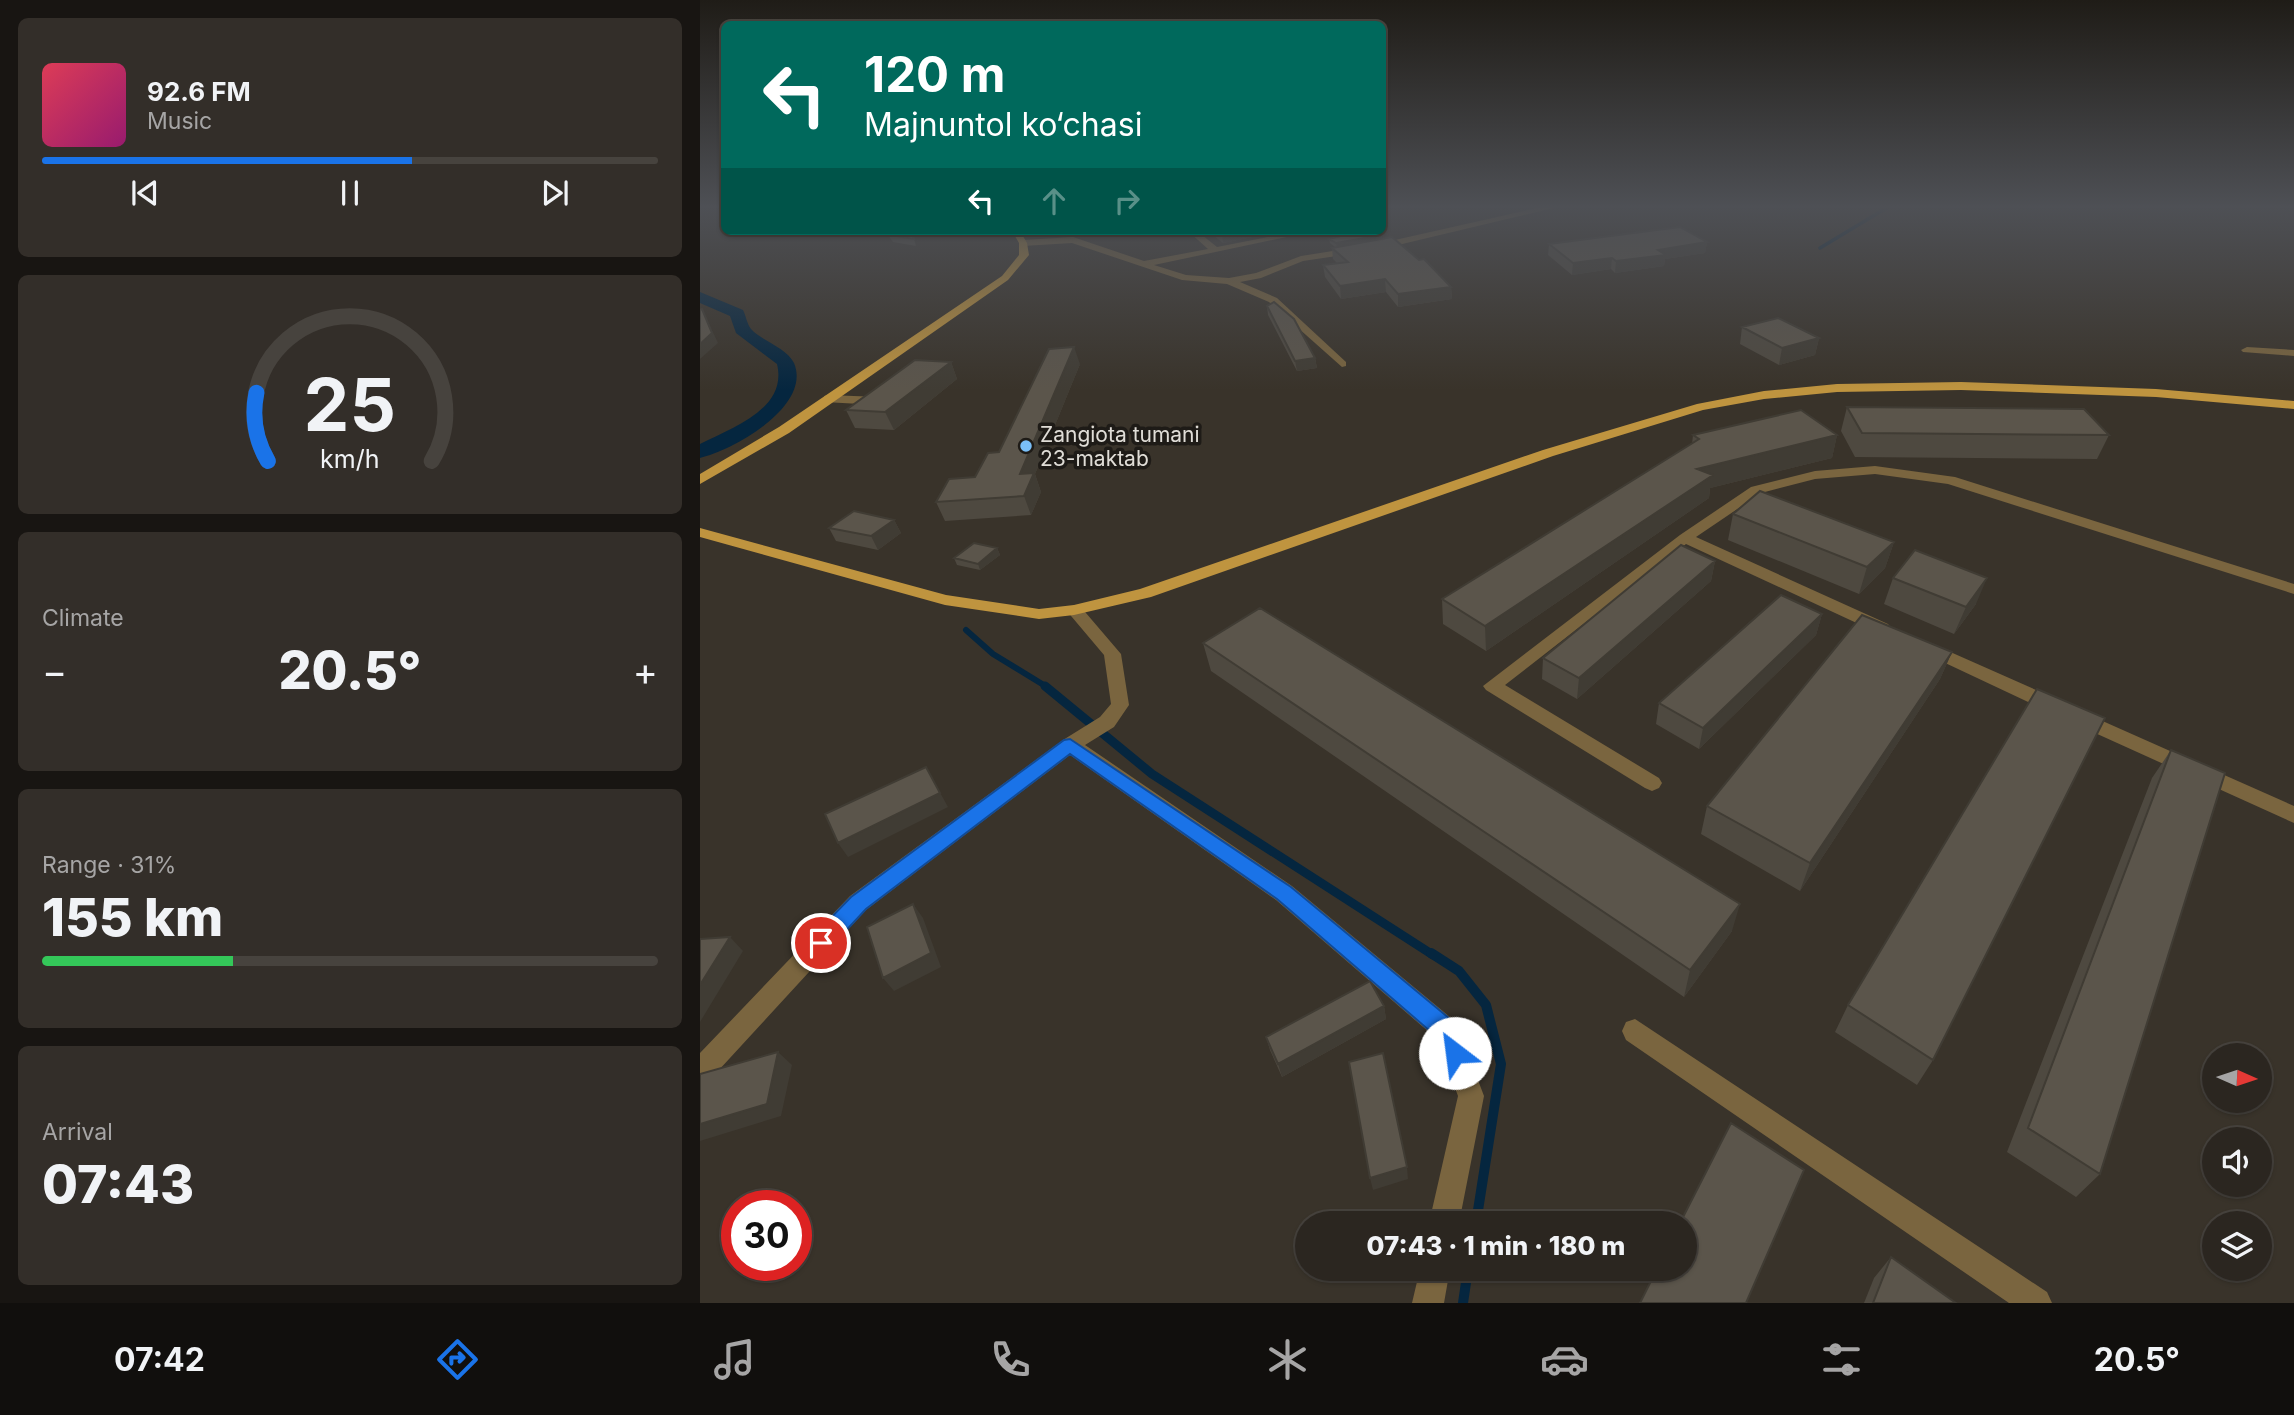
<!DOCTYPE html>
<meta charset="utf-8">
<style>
:root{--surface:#2b2620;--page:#332e29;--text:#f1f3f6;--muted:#a6a5a5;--line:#47433e;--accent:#1a73e8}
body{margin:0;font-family:Inter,sans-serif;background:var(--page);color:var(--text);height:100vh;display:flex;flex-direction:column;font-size:26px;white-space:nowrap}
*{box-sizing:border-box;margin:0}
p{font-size:23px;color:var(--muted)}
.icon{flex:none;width:38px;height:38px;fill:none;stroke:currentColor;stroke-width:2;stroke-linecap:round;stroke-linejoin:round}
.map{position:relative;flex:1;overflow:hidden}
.details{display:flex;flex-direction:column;gap:18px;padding:18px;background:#181512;width:700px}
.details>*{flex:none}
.banner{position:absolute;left:21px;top:21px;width:665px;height:214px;border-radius:10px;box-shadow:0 2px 5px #0004,0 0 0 2px var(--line);background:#00695c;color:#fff;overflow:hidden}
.needle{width:46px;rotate:93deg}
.fabs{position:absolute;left:1502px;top:1043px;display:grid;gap:14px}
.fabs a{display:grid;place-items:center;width:70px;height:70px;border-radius:50%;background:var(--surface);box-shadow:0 2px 5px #0004,0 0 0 2px var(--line);font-size:35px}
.speed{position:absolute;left:21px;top:1190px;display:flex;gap:14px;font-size:35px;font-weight:700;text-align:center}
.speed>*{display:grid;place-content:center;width:91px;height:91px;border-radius:50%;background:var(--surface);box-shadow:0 2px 5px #0004,0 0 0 2px var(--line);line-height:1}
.speed .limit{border:10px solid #d22;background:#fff;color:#111}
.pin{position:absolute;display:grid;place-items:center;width:60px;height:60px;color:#fff;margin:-30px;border:4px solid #fff;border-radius:50%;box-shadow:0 2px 7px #0007}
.me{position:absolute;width:77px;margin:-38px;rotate:330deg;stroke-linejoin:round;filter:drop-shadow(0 0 5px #0008)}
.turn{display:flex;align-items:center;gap:24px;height:147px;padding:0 28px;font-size:32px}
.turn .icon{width:91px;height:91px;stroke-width:2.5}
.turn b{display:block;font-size:49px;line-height:60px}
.lanes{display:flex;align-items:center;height:66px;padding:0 28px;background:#0003;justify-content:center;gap:35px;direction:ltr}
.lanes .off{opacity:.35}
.big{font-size:52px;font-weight:800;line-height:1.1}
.details .widget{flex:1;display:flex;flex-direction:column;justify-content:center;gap:10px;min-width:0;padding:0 24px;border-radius:10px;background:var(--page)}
.details .dial{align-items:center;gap:0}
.dial svg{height:182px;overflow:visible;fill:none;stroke:var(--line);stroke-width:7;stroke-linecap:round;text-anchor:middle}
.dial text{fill:var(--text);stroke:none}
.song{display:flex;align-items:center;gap:21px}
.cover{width:84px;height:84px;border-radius:10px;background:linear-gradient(135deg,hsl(350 70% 55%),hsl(320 70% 35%))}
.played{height:7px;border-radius:4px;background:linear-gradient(90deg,var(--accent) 60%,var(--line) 60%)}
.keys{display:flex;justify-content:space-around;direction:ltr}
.heat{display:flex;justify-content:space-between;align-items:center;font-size:38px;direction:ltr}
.charge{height:10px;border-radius:5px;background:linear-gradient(90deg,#34c759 31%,var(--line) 0)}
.trip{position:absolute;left:595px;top:1211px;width:402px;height:70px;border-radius:35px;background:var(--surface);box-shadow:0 2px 5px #0004,0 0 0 2px var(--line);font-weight:800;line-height:70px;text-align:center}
.tabs{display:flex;height:112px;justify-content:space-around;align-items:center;background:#110f0d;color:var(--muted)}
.tabs .icon{width:49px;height:49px}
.tabs .current{color:var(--accent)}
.tabs b{font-size:32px;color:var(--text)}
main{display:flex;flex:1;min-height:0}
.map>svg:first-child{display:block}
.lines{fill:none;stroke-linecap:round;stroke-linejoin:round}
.stream-far3{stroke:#05263f;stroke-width:3.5}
.stream-far2{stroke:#05263f;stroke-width:6}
.stream-far1{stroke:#05263f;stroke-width:9}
.stream{stroke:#05263f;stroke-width:10}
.canal{fill:#05263f;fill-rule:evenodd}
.minor{fill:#7a653f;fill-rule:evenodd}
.major{fill:#bf943f;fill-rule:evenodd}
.wall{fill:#4e4940}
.shaded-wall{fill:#403c34}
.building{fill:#5b554b;stroke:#403c34;stroke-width:2}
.route{fill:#1a73e8;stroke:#114b97;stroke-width:2}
.poi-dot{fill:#7abff8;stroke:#1e1b17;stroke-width:2.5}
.labels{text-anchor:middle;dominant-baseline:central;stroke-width:7;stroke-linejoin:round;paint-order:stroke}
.far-poi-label{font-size:21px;fill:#e0ddd7;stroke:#1e1b17;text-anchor:start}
</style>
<main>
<section class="details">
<div class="widget">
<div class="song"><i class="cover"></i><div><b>92.6 FM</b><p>Music</p></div></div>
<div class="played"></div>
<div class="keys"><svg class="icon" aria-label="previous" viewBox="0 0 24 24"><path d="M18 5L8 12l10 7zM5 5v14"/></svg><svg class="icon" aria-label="pause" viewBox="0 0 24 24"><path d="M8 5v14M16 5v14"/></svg><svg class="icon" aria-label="next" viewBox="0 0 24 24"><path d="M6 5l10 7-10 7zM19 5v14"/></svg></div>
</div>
<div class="widget dial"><svg viewBox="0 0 100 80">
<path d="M14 69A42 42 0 1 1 86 69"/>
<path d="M14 69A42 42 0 0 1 9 39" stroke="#1a73e8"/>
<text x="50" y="56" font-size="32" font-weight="700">25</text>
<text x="50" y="72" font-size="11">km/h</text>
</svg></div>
<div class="widget"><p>Climate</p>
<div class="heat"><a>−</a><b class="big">20.5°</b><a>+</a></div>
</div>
<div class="widget"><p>Range · 31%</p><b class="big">155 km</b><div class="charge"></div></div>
<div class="widget"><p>Arrival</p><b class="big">07:43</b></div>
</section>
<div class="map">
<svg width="1594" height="1303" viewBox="0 0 1594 1303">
<rect width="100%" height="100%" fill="#39332a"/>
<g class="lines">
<path class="stream-far3" d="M1120,248L1188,207"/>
<path class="stream-far2" d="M266,630L293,654L347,687"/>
<path class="stream-far1" d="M345,686L452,774L733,955"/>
<path class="stream" d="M731,953L759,971L786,1005L801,1064L776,1223
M763,1303L768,1269"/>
<path class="canal" d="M0,292L43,310C46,316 47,324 51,329C62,341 87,348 94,363C112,406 34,450 0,458V444C32,428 88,409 77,364L36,333L30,316L0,303Z"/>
<path class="minor" d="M842,207H858L677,250L603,261L561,278L540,282L577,298L646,362V366L642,367L569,302L527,284L482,280L372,243L323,246L319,243L323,240L373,237L444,261L508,249L488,231H497L517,247L598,231H615L454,265L486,275L529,278L556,273L601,256L677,244Z
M1547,347L1594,350V356L1543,352L1541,350Z
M128,395L179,397L185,401L179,405L124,402V396Z
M1175,466L1255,477L1594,584V594L1248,484L1175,474L1115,479L1061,493L996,537L1188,624L1191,628L1188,632H1176L986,544L805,685L959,778L962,783L959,788L952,791L945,788L786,690L783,686L980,535L1051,487L1115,471Z
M374,605L380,606L421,654L429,705L414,727L385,745L592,886L756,1022L784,1096L759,1223H729L758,1096L737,1039L576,900L370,755L166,910L18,1071L9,1091L0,1095V1053L150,896L363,740L400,717L411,704L404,655L366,610Z
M1230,643L1361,701L1363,706L1361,711H1347L1224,653L1221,649L1224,645Z
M1380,711L1594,806V823L1373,723L1371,718L1373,713Z
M935,1019L1347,1292L1352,1303H1309L926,1040L922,1031L926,1022Z
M720,1269H750L744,1303H712Z"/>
<path class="major" d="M312,231H320L327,243L329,255L308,280L89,433L0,484V474L79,427L302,276L319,255V243Z
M1261,382L1456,389L1594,401V409L1456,397L1261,390L1137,392L1064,399L1003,410L853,456L451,597L374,615L339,619L245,605L0,537V528L246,595L339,609L374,605L440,589L843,450L997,404L1064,391L1137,384Z"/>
</g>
<path class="wall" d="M185,231H212L216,246L193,242Z
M508,231H582L523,243Z
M629,239H682L751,287L752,299L698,307L686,292L641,299L625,277L623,265L637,263L633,259L632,248L635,247L630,243Z
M1007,242L1005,253L965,259L964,266L915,273L911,269L872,275L848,255L849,244Z
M567,306L615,358L617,368L597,371L568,315Z
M1042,327L1119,338L1115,355L1079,365L1040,344Z
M251,362L257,379L194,430L155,428L146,410Z
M380,364L335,474L341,492L331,515L245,521L236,502L275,477L299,452Z
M1147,407L1409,435L1397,459L1155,457L1141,431Z
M993,435H1137L1132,458L1010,488L1009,498L786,651L743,624L742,599L992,444Z
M1033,514L1194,542L1185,568L1159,594L1028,540Z
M194,520L201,533L178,550L136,541L129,528Z
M297,548L300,555L280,570L257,565L254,558Z
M1015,561L1011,581L877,699L842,679L843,658Z
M1193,578L1276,604L1254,634L1184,604Z
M1122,614L1116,635L999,749L956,724L959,703Z
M503,643L1032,931L984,997L511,671Z
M1252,652L1240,679L1100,891L1001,834L1007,806Z
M1471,750L1400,1174L1376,1197L1307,1152L1452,778Z
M1148,1005L1233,1060L1217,1085L1135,1032Z
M684,1006L686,1019L582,1077L570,1050L566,1037Z
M1191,1257L1256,1303H1164L1174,1278Z"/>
<path class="shaded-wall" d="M534,231H582L523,243L522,234Z
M682,235V240L637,248L636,243Z
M1007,242L1005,253L965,259L964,266L915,273L916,261L958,250Z
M912,258L911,269L872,275L873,263Z
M685,279L686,292L641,299L640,286Z
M751,287L752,299L698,307V294Z
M2,309L18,343L0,359V344Z
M1119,338L1115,355L1079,365L1082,348Z
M374,347L380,364L335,474L341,492L331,515L324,496L320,474Z
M615,358L617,368L597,371L595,361Z
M251,362L257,379L194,430L185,412Z
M1137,435L1132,458L1010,488L1009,498L786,651L785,626L997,469Z
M194,520L201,533L178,550L171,536Z
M1194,542L1185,568L1159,594L1167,567Z
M297,548L300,555L280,570L278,564Z
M1015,561L1011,581L877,699L879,678Z
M1287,578L1276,604L1254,634L1266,607Z
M1122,614L1116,635L999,749L1003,728Z
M1252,652L1240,679L1100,891L1110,863Z
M226,767L248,807L148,857L138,843Z
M213,904L223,918L241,967L194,991L183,978Z
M1040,904L1032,931L984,997L990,970Z
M30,937L43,951L0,1022V985Z
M684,1006L686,1019L582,1077L578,1064Z
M78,1052L92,1065L81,1116L0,1141V1124Z
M707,1167L708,1179L673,1190L670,1178Z"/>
<path class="building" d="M980,227L1007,242L958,250L966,255L916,261L912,258L873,263L849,244Z
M187,231H211L214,239L190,235Z
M519,231H534L522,234Z
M661,231H676L682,235L636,243L629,239Z
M692,237L719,260L724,259L751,287L698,294L685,279L640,286L623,265L648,262L632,248Z
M574,302L594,319L615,358L595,361L567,306Z
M2,309L12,333L0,344V310Z
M1078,318L1119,338L1082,348L1042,327Z
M374,347L320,474L334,473L324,496L236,502L249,479L275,477L288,453L299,452L349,349Z
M215,360L251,362L185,412L146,410Z
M1147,407L1384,409L1409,435L1162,433Z
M1101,410L1137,435L997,469L1013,475L785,626L742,599L999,439L993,435Z
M1060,491L1194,542L1167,567L1033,514Z
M154,511L194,520L171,536L129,528Z
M274,543L297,548L278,564L254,558Z
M981,545L1015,561L879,678L843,658Z
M1215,550L1287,578L1266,607L1193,578Z
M1081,595L1122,614L1003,728L959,703Z
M560,608L1040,904L990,970L503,643Z
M1162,615L1252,652L1110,863L1007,806Z
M1337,689L1405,718L1233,1060L1148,1005Z
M1471,750L1525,773L1400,1174L1328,1128Z
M226,767L240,793L138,843L125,814Z
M213,904L231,953L183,978L167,927Z
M30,937L0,985V939Z
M670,981L684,1006L578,1064L566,1037Z
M78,1052L67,1104L0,1124V1074Z
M683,1053L707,1167L670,1178L649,1062Z
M1031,1123L1104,1170L1046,1303H940L957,1269H985V1223H980Z
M1191,1257L1256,1303H1173Z"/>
<linearGradient id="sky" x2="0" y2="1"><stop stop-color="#1f1c17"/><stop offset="0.53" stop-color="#4e5055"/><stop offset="1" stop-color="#4e5055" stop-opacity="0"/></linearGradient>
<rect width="1594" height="390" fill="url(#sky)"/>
<path class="route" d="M370,739L591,887L755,1023L767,1053L763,1061L755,1064L746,1061L738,1038L577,899L370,754L166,909L129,949L121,952L113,949L110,943L113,936L151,897L364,740Z"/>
<circle class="poi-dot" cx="326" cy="446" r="7"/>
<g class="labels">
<g class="far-poi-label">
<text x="340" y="434">Zangiota tumani<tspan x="340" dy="24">23-maktab</tspan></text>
</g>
</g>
</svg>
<div class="fabs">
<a><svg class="needle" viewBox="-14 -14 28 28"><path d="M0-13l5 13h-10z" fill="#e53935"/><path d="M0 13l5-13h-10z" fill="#a6a5a5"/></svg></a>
<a><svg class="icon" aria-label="sound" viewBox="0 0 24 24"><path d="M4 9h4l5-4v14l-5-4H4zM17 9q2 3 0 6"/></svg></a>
<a><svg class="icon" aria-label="layers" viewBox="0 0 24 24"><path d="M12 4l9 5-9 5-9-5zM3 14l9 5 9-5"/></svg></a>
</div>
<div class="speed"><div class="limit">30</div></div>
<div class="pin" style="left:121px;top:943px;background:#d93025"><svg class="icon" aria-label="arrive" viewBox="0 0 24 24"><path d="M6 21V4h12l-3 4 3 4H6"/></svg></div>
<svg class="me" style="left:755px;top:1053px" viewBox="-20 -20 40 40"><circle r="19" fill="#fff"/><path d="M0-13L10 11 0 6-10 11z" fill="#1a73e8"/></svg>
<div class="trip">07:43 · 1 min · 180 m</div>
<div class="banner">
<div class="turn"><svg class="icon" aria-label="left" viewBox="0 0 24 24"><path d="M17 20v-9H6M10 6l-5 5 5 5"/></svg><div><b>120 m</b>Majnuntol ko‘chasi</div></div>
<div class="lanes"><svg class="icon" aria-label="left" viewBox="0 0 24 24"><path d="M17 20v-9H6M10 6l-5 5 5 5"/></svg><svg class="icon off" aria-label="ahead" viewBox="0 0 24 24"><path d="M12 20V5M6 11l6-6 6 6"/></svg><svg class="icon off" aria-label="right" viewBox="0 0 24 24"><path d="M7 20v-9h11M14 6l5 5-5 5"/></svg></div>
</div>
</div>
</main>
<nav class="tabs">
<b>07:42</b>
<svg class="icon current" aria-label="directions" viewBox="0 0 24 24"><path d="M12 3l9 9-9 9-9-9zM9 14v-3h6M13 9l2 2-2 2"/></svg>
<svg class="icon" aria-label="music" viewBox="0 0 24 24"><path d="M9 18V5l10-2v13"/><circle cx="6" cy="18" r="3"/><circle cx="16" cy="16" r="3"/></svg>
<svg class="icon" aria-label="phone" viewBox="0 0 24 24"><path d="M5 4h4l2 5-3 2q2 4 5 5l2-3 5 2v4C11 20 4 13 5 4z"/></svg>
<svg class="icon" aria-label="climate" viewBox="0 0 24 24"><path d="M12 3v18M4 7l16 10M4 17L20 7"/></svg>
<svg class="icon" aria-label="car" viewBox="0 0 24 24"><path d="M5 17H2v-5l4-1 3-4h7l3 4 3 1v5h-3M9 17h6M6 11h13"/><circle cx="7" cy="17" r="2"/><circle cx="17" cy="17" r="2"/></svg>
<svg class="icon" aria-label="filters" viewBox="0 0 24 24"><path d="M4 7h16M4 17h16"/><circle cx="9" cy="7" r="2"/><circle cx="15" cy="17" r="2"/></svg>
<b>20.5°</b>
</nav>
